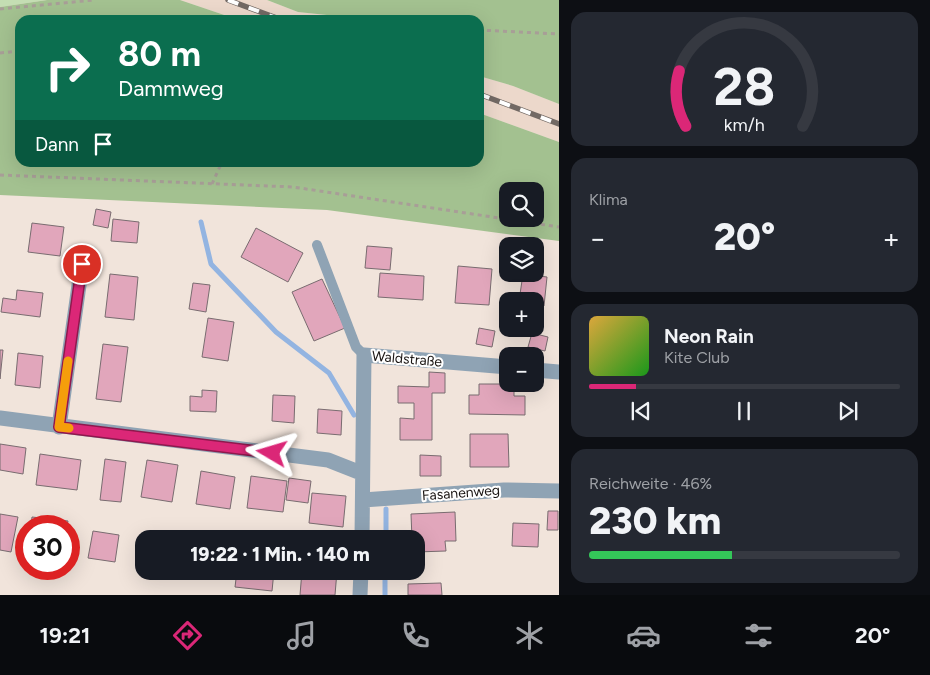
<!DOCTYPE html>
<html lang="de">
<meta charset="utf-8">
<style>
:root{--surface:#171b24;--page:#242831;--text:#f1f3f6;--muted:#9ea1a6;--line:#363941;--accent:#db2777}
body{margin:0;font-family:Figtree,sans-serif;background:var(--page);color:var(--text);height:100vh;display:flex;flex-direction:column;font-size:19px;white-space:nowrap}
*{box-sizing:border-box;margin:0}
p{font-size:16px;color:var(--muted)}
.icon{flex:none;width:28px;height:28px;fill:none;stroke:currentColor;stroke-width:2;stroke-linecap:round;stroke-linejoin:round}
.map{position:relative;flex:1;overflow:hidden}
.details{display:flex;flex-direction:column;gap:12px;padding:12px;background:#0d0f14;width:371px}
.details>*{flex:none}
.hud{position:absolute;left:15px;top:15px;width:469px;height:152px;border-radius:15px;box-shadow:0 5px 20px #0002;background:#0b6e4f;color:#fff;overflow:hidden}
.tools{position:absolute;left:499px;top:182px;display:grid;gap:10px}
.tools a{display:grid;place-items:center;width:45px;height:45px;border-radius:10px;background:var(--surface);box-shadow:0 5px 20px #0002;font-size:25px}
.speed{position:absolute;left:15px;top:515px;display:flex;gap:10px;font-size:25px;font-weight:700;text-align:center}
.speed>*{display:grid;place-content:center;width:65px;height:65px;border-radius:50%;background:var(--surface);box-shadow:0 5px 20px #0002;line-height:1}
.speed .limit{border:8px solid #d22;background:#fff;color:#111}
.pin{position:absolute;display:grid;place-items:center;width:42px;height:42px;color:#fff;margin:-21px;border:2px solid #fff;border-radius:50%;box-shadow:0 1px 5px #0007}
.me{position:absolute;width:55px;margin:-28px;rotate:277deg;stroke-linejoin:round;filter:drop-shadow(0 0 4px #0008)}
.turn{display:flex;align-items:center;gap:18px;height:105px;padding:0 20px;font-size:22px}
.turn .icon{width:65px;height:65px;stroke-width:2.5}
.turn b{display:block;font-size:35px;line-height:42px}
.then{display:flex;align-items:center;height:48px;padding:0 20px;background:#0003;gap:10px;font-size:19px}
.big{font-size:38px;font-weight:800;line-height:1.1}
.details .widget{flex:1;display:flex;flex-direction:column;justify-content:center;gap:8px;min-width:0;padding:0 18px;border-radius:15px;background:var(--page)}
.details .dial{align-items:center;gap:0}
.dial svg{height:130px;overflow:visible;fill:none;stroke:var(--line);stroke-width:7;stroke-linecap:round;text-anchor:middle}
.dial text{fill:var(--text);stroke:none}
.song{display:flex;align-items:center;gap:15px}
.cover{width:60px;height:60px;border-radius:8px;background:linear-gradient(135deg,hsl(40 70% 55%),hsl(120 70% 35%))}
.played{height:5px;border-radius:2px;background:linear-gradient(90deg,var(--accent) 15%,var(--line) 15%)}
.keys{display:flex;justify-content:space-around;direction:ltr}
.heat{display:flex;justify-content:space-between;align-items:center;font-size:28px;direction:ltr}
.charge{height:8px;border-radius:4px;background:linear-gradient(90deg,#34c759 46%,var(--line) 0)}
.trip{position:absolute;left:135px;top:530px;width:290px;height:50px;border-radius:15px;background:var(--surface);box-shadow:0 5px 20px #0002;font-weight:800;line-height:50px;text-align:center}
.tab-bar{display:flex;height:80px;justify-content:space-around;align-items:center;background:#090b0e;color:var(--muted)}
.tab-bar .icon{width:35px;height:35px}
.tab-bar .active{color:var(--accent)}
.tab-bar b{font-size:22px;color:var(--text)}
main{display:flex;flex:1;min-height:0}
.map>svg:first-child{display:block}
.built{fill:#ecd8cb}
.green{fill:#c4deb3}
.forest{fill:#a3c190;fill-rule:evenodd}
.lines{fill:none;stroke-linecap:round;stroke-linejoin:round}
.stream{stroke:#93b4e1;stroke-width:5}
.building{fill:#e1a6bb;stroke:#796c70}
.path{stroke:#a89e97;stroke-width:3;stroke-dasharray:4 4;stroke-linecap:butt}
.lane{stroke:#8fa3b4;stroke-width:10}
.street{stroke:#8fa3b4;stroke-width:15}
.rail-casing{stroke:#726964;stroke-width:5.5}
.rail{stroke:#fff;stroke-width:4;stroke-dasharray:11;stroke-linecap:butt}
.route-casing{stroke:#8e194d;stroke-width:12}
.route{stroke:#db2777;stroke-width:9}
.slow{stroke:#f59e0b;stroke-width:9}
.labels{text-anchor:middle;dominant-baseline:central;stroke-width:4;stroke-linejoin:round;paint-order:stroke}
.street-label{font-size:14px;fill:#191412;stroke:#fff}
</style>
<main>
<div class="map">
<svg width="559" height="595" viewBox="0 0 559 595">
<rect width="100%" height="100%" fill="#f1e4db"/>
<path class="built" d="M180,0H267L298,12L347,17L348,20H239Z
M479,76L513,86L559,104V142L479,113Z"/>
<path class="green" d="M0,0H47L0,7Z"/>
<path class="forest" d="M47,0H180L239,20H20V162H479V113L559,142V241L327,210L0,195V7ZM508,191H535V219H508Z
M267,0H559V104L513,86L479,76V20H348L346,17L298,12Z"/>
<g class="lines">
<path class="stream" d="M201,222L211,264L276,332L329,373L354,415
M386,539V509
M385,595V571"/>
</g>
<path class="building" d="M96,209L111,212L108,228L93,225Z
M113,219L139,222L137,243L111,241Z
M32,223L64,227L60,256L28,252Z
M256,228L303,253L288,282L241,257Z
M367,246L392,248L390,270L365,268Z
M458,266L492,269L489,305L455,303Z
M380,273L424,276L423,300L378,297Z
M110,274L138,277L134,320L105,317Z
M523,274L547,277L544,306L535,305V301H519Z
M322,279L345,328L314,341L292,292Z
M193,283L210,285L206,312L189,309Z
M17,290L43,293L40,317L1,312L3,298L16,300Z
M208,318L234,322L228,361L202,357Z
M479,328L495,331L492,347L476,344Z
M532,333L548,337L545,351L528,347Z
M103,344L128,347L121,402L96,399Z
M0,350H3L0,379Z
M18,353L43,356L40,388L15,385Z
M429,372L445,373V393H432V440H400V418L414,419V403H398V386L429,387Z
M479,384H514V396H525V415L469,414V395H479Z
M202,390L217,391L216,412L190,411V396L202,397Z
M273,395L295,396L294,423L272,421Z
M318,409L342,411L341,435L317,433Z
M470,434H508L509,467H470Z
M0,444L26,448L23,474L0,470Z
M40,454L81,460L77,490L36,485Z
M420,455L441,456V476H420Z
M105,459L126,462L121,502L100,500Z
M147,460L178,465L172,502L141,497Z
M201,471L235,477L230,509L196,504Z
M251,476L287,481L283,512L247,508Z
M289,478L311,481L308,503L286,500Z
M312,493L346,496L343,527L309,523Z
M548,511H558V530H547Z
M455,512L456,541H445L446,551L416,552V539H412L411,514Z
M0,514L18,517L11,552L0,550Z
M32,517L68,521L67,526H31Z
M513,523L539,524L538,547L512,546Z
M93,531L119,535L115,562L88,558Z
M46,569H62L61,576L46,574Z
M237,571H274L272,591L235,587Z
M302,571H337L335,595H300Z
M441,583L442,595H408V584Z"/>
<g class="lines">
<path class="path" d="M0,9L94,0
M479,30L559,34
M0,53L20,51
M0,175L293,187L559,227
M212,184L222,162"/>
<path class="lane" d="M317,245L356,347L364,355"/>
<path class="street" d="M535,370L559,372
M0,418L328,460L361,473
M59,427L82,264
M363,500L504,490L559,491
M362,539L364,355L508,367
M360,595L361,571"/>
<defs>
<path id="rail" d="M228,0L282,20
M479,94L559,124"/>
</defs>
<use href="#rail" class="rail-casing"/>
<use href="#rail" class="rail"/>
</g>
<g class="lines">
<defs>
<path id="route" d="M82,264L59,427L272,453"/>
</defs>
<use href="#route" class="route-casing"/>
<use href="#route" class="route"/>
<path class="slow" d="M68,361L59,427L69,428"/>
</g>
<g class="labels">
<g class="street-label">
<text transform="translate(407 359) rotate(5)">Waldstraße</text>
<text transform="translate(461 493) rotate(-4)">Fasanenweg</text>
</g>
</g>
</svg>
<div class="tools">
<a><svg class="icon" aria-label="search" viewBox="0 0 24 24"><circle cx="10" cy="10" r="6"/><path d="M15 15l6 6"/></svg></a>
<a><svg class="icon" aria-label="layers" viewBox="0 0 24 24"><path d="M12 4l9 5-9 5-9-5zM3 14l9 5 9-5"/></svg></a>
<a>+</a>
<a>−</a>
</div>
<div class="speed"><div class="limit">30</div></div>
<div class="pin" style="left:82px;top:264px;background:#d93025"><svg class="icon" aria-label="arrive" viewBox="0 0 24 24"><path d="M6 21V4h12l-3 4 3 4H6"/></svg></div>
<svg class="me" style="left:272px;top:453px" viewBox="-20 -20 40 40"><path d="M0-17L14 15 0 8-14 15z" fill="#db2777" stroke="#fff" stroke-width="4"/></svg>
<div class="trip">19:22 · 1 Min. · 140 m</div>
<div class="hud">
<div class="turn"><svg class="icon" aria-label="right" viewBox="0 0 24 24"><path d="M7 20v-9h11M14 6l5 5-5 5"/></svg><div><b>80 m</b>Dammweg</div></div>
<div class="then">Dann<svg class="icon" aria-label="arrive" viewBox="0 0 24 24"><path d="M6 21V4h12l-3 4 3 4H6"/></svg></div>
</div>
</div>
<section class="details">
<div class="widget dial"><svg viewBox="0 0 100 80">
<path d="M14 69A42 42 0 1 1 86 69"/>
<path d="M14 69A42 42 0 0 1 10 35" stroke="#db2777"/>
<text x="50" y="56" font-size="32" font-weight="700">28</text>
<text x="50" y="72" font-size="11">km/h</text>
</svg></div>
<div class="widget"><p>Klima</p>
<div class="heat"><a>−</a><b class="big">20°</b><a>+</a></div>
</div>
<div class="widget">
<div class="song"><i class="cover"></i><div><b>Neon Rain</b><p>Kite Club</p></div></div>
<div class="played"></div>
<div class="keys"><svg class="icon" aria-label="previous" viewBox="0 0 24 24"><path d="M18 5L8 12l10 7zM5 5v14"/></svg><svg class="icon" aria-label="pause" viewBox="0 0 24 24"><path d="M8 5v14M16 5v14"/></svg><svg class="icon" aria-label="next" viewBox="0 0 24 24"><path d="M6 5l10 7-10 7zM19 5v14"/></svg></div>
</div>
<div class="widget"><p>Reichweite · 46%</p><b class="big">230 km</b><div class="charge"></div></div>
</section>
</main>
<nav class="tab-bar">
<b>19:21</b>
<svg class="icon active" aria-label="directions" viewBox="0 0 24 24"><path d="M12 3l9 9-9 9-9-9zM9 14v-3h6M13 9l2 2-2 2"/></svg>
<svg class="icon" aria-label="music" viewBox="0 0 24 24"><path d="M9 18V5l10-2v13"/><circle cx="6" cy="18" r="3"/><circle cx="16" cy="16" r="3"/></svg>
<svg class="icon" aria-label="phone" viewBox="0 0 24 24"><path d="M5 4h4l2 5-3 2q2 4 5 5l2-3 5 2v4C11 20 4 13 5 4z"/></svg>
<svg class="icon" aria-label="climate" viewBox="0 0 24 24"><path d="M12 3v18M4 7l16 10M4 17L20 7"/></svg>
<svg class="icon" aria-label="car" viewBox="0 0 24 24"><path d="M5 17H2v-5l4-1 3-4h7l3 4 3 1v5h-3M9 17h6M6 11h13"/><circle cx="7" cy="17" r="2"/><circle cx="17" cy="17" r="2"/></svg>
<svg class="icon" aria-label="filters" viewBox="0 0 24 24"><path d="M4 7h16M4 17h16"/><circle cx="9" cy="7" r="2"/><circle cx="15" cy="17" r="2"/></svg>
<b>20°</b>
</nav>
